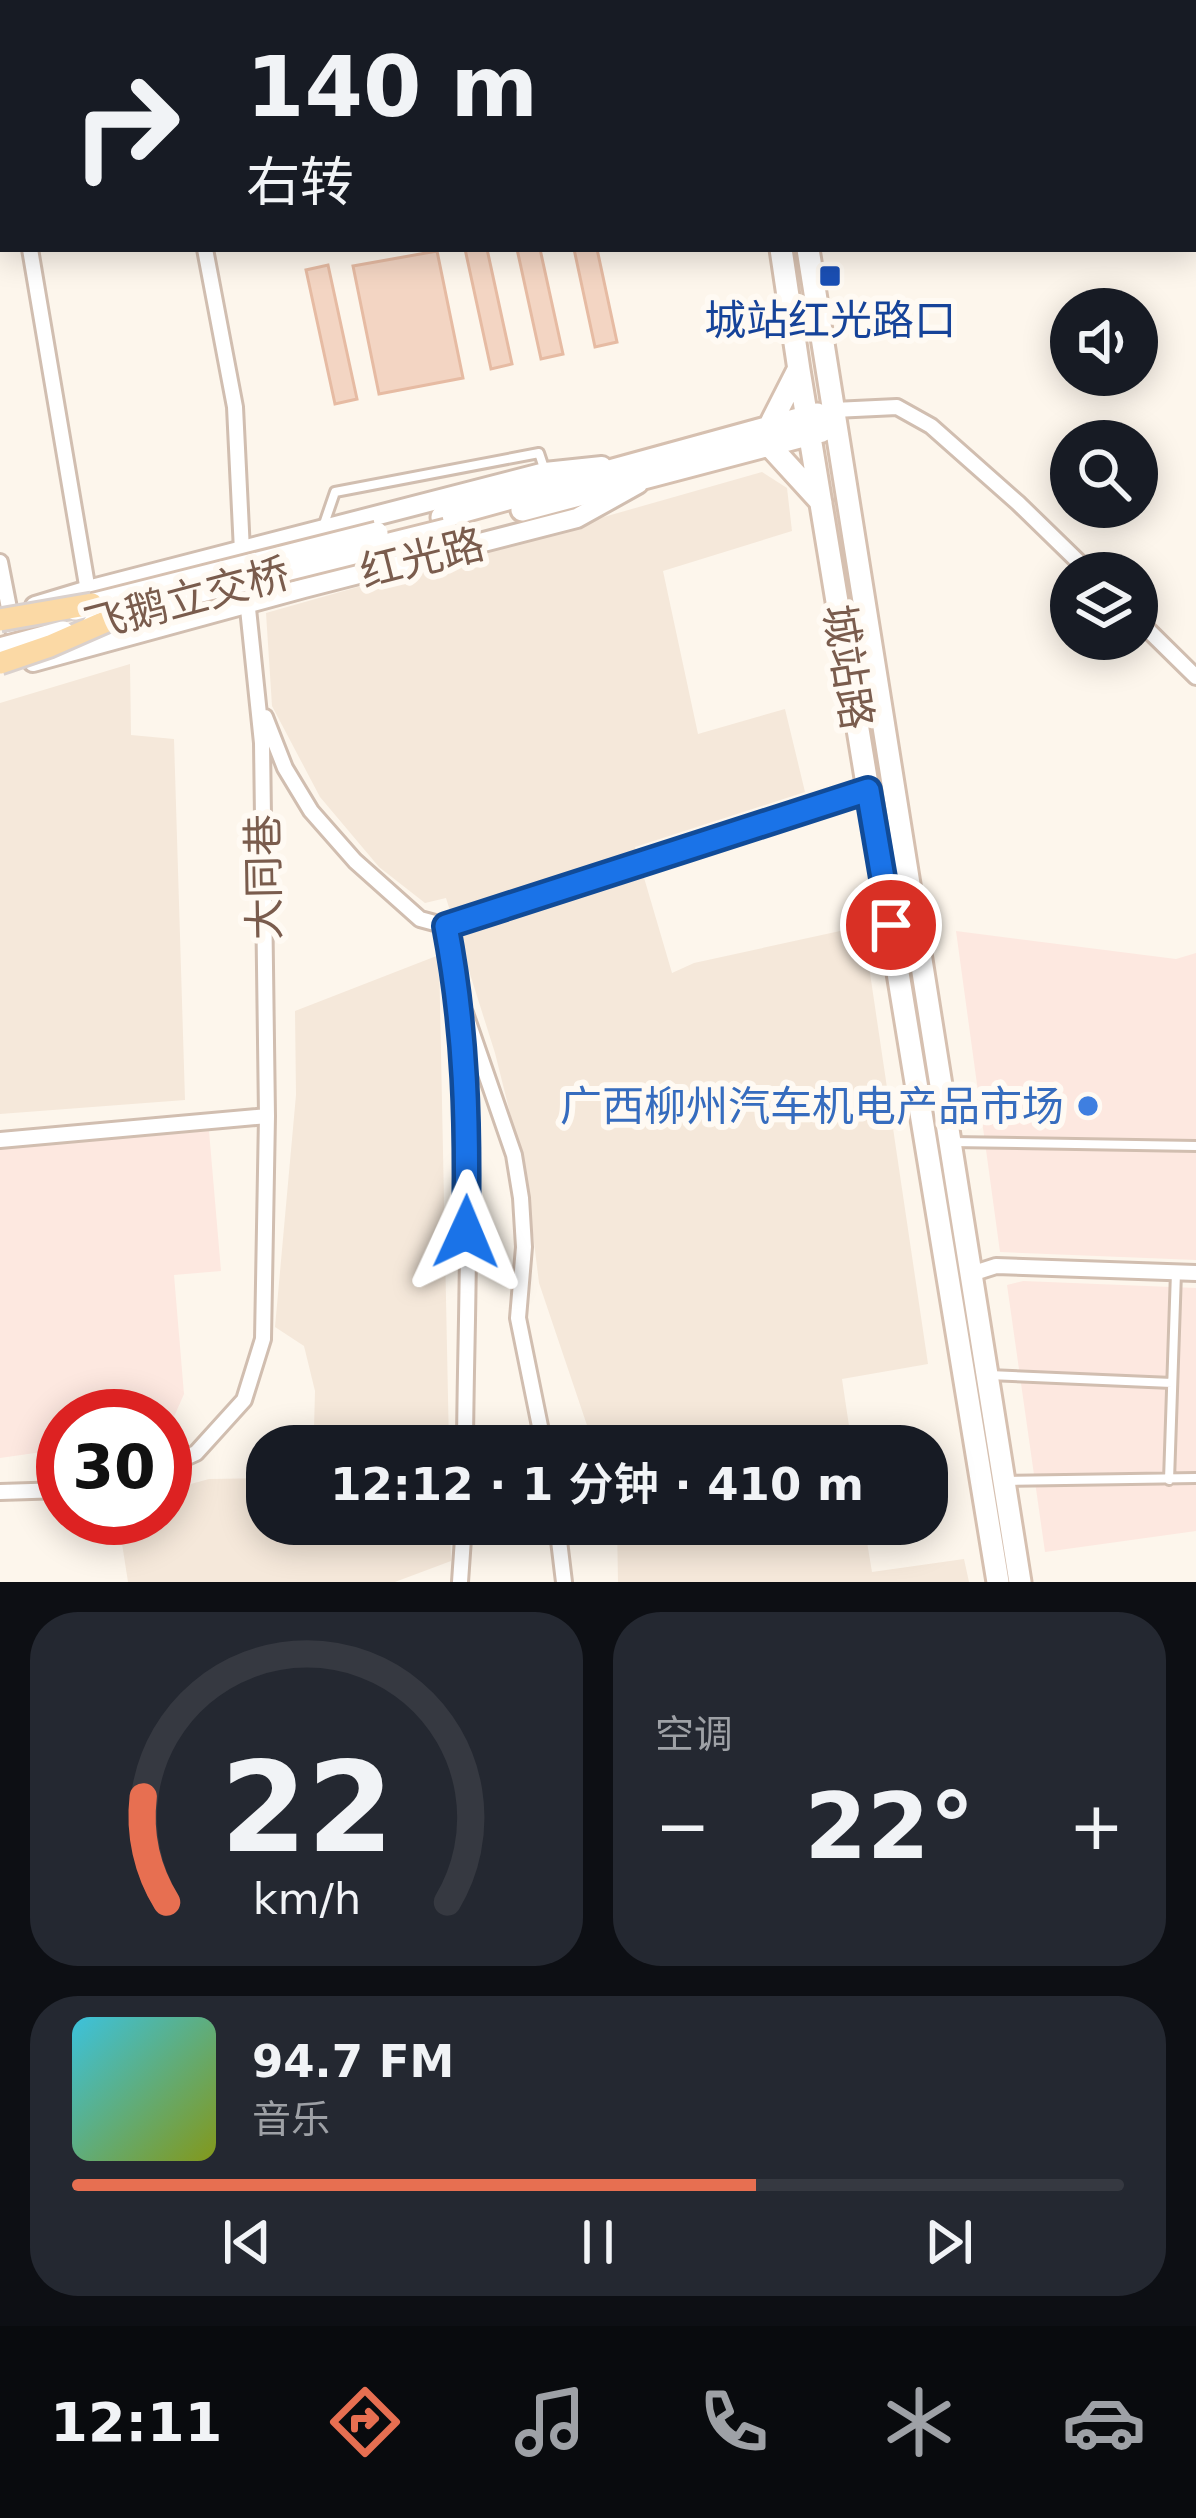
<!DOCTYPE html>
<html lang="zh">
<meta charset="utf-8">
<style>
:root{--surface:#171b24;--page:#242831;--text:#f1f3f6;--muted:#9ea1a6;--line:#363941;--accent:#e76f51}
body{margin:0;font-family:"DejaVu Sans","Noto Sans SC",sans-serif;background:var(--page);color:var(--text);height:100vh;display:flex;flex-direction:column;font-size:45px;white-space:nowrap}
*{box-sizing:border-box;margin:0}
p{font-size:39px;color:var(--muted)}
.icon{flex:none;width:66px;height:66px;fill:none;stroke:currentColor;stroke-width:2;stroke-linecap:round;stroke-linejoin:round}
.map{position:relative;height:1582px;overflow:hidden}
.sheet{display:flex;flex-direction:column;gap:30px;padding:30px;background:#0d0f14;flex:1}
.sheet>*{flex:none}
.banner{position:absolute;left:0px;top:0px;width:1197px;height:252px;box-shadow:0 6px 30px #0003;background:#171b24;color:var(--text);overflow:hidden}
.tools{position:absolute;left:1050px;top:288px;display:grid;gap:24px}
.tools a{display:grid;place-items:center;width:108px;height:108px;border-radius:50%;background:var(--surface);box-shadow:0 6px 30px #0003;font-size:60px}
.speed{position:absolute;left:36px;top:1389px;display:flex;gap:24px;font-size:60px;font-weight:700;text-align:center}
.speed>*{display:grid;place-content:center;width:156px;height:156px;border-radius:50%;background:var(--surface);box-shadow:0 6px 30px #0003;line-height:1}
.speed .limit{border:18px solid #d22;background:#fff;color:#111}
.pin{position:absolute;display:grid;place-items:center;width:102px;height:102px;color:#fff;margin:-51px;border:6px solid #fff;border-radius:50%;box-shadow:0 3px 12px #0007}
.me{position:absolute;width:132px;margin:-66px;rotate:1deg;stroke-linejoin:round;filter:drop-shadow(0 0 9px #0008)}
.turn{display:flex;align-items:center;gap:42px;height:252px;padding:0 48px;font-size:54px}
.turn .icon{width:156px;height:156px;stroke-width:2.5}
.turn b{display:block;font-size:84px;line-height:102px}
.big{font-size:90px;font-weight:600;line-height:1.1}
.sheet .widget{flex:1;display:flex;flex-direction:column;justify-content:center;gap:18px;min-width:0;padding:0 42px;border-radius:48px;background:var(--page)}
.sheet .dial{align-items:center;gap:0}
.dial svg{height:312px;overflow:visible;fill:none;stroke:var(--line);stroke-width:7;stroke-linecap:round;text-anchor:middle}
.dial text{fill:var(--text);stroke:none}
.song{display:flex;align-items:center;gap:36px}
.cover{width:144px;height:144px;border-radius:18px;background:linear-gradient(135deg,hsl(190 70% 55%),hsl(70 70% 35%))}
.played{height:12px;border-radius:6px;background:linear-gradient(90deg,var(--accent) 65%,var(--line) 65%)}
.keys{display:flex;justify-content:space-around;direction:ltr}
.heat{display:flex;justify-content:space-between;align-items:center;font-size:66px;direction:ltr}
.sheet .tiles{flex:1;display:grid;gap:30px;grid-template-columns:1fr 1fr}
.widget:last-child{grid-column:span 2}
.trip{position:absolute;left:246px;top:1425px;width:702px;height:120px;border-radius:48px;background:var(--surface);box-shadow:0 6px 30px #0003;font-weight:600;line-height:120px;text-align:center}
.tabs{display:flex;height:192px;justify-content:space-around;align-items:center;background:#090b0e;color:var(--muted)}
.tabs .icon{width:84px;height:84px}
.tabs .active{color:var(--accent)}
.tabs b{font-size:54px;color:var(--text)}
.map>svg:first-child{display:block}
.residential{fill:#f5e8da}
.commercial{fill:#fde8e0}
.building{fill:#f3d5c3;stroke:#e6bba3;stroke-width:3}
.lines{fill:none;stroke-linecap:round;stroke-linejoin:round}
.service-casing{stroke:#d1beb0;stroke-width:14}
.minor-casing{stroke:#d1beb0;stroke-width:20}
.tertiary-casing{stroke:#d1beb0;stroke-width:24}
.secondary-casing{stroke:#d6c0b0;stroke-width:27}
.service{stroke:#fff;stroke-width:8}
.minor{stroke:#fff;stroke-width:14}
.tertiary{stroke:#fff;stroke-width:18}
.secondary{stroke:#fff;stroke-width:21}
.secondary-bridge-casing{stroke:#d6c0b0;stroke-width:27;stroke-linecap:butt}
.primary-bridge-casing{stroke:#dad1cd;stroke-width:27;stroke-linecap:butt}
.secondary-bridge{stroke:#fff;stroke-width:21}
.primary-bridge{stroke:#fbd9a5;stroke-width:21}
.route-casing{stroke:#114b97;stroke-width:30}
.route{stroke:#1a73e8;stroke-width:21}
.transit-dot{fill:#1a4fb4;stroke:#fffaf3;stroke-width:4.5}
.shop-dot{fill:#3f7fe0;stroke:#fffaf3;stroke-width:4.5}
.labels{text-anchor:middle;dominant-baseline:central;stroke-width:12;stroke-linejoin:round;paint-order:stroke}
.transit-label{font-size:42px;fill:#164399;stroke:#fffaf3}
.street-label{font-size:42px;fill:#7a5c4d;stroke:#fffaf3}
.shop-label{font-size:42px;fill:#366cbe;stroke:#fffaf3;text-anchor:end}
</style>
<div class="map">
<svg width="1196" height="1582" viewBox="0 0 1196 1582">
<rect width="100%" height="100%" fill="#fdf6ec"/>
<path class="residential" d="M762,472L787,488L792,531L663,571L698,734L785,709L805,792L635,847L672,973L694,963L863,926L928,1364L842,1379L852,1446H594L539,1283L526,1177L495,1053L446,898L425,903L379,867L320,797L272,706L266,613Z
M130,664L131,735L174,739L185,1100L0,1114V703Z
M439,955L449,1446H307L314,1429L315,1391L304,1346L275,1327L296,1095L295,1011Z
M267,1478V1524H450L451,1561L395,1582H128L118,1518H165V1491L209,1479Z
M617,1524H864L872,1572L964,1559L969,1582H618Z"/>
<path class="commercial" d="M956,931L1176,959L1196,953V1260L1000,1252Z
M209,1131L221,1271L174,1275L184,1394L173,1419L165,1425V1416H63V1449L0,1458V1148Z
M1023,1281L1196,1288V1531L1045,1552L1007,1285Z"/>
<path class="building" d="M465,249H487L512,364L491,369Z
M517,249H540L563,354L541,359Z
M574,249H597L617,342L595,347Z
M437,251L463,378L379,394L353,266Z
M328,265L357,399L335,404L306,270Z"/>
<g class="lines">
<defs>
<path id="service" d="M379,0L380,3
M1150,3L1154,0
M1194,140L1196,145
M324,524L335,492L539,453L545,471
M952,1142L1196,1146
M989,1375L1172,1383
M1169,1480L1176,1272
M1006,1481L1196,1478"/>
<path id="minor" d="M161,0V3
M532,3L549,0
M0,64H3
M0,163L3,162
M30,249L89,597
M834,410L897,407L931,426L1018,503L1090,573
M0,562L17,649
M1137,619L1196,677
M265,717L285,768L311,811L355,861L420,919L446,926C479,1097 466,1273 465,1446
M446,926L868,790
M465,1013L514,1155L521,1198L524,1247L518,1318L544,1446
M0,1140L267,1116
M971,1274L996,1266L1196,1273
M165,1467L196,1453L244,1400L263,1339L267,1116L262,743L242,551L235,407L205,249
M0,1492L63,1490
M557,1524L564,1582
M460,1582L464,1524"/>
<path id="tertiary" d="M35,606L88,590L545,472L602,466
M33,662L304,588L577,518L638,484"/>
<path id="secondary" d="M771,3L772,0
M795,3V0
M781,249L799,370L998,1582
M808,249L1020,1582
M769,427L798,370
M769,445L821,502
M522,510L822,431
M442,517L817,414"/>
</defs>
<use href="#service" class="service-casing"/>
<use href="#minor" class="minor-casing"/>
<use href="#tertiary" class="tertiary-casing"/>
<use href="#secondary" class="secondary-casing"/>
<use href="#service" class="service"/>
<use href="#minor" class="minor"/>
<use href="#tertiary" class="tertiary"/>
<use href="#secondary" class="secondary"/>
<defs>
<path id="secondary-bridge" d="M75,609L377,533
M93,625L197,592L446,530
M0,649L63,632"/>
<path id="primary-bridge" d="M0,620L92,604
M0,663L50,646L107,621"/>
</defs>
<use href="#secondary-bridge" class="secondary-bridge-casing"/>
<use href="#primary-bridge" class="primary-bridge-casing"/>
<use href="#secondary-bridge" class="secondary-bridge"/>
<use href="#primary-bridge" class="primary-bridge"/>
</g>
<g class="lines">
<defs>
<path id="route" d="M466,1232C468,1125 466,1031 446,926L868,790L891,925"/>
</defs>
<use href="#route" class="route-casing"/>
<use href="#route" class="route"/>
</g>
<rect class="transit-dot" x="818" y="264" width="24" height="24" rx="6"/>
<circle class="shop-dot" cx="1088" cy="1106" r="12"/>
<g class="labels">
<g class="transit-label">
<text x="830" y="320">城站红光路口</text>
</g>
<g class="street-label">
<text transform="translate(422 558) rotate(-14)">红光路</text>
<text transform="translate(187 599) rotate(-15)">飞鹅立交桥</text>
<text transform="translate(848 667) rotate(81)">城站路</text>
<text transform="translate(264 877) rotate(-91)">大同巷</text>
</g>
<g class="shop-label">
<text x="1064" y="1106">广西柳州汽车机电产品市场</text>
</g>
</g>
</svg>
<div class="tools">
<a><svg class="icon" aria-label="sound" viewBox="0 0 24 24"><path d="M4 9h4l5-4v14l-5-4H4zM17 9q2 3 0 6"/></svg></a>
<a><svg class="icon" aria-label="search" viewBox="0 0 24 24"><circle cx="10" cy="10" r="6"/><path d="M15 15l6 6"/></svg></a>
<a><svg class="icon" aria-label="layers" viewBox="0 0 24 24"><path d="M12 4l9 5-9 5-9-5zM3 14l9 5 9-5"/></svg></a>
</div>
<div class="speed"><div class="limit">30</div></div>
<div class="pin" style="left:891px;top:925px;background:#d93025"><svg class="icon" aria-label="arrive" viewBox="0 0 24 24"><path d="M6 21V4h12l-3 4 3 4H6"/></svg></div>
<svg class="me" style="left:466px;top:1232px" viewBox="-20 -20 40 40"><path d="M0-17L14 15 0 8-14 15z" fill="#1a73e8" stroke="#fff" stroke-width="4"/></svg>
<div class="trip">12:12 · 1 分钟 · 410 m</div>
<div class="banner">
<div class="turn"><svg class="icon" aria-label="right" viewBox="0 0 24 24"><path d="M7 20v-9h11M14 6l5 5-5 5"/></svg><div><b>140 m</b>右转</div></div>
</div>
</div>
<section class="sheet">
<div class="tiles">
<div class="widget dial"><svg viewBox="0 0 100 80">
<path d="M14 69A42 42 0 1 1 86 69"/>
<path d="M14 69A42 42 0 0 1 8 42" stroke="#e76f51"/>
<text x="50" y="56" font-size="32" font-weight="700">22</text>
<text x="50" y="72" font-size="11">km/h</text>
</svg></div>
<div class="widget"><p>空调</p>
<div class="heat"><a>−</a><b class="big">22°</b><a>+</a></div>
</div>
<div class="widget">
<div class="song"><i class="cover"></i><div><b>94.7 FM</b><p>音乐</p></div></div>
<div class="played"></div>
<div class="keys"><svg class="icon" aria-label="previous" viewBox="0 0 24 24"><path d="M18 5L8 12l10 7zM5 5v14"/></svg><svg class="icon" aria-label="pause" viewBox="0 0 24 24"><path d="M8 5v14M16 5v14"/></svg><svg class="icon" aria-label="next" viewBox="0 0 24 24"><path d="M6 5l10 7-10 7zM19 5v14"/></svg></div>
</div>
</div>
</section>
<nav class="tabs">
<b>12:11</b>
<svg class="icon active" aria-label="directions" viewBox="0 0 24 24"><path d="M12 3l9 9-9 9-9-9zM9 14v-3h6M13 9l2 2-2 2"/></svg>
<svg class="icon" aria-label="music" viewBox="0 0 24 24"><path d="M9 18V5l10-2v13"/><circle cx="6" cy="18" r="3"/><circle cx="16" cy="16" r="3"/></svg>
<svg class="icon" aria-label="phone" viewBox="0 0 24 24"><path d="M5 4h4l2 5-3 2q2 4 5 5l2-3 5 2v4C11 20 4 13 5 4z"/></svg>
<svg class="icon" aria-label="climate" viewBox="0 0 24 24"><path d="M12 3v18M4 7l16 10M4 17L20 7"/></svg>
<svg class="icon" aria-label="car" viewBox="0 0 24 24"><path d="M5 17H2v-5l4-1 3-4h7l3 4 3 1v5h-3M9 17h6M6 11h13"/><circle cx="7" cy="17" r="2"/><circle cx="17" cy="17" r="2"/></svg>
</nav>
